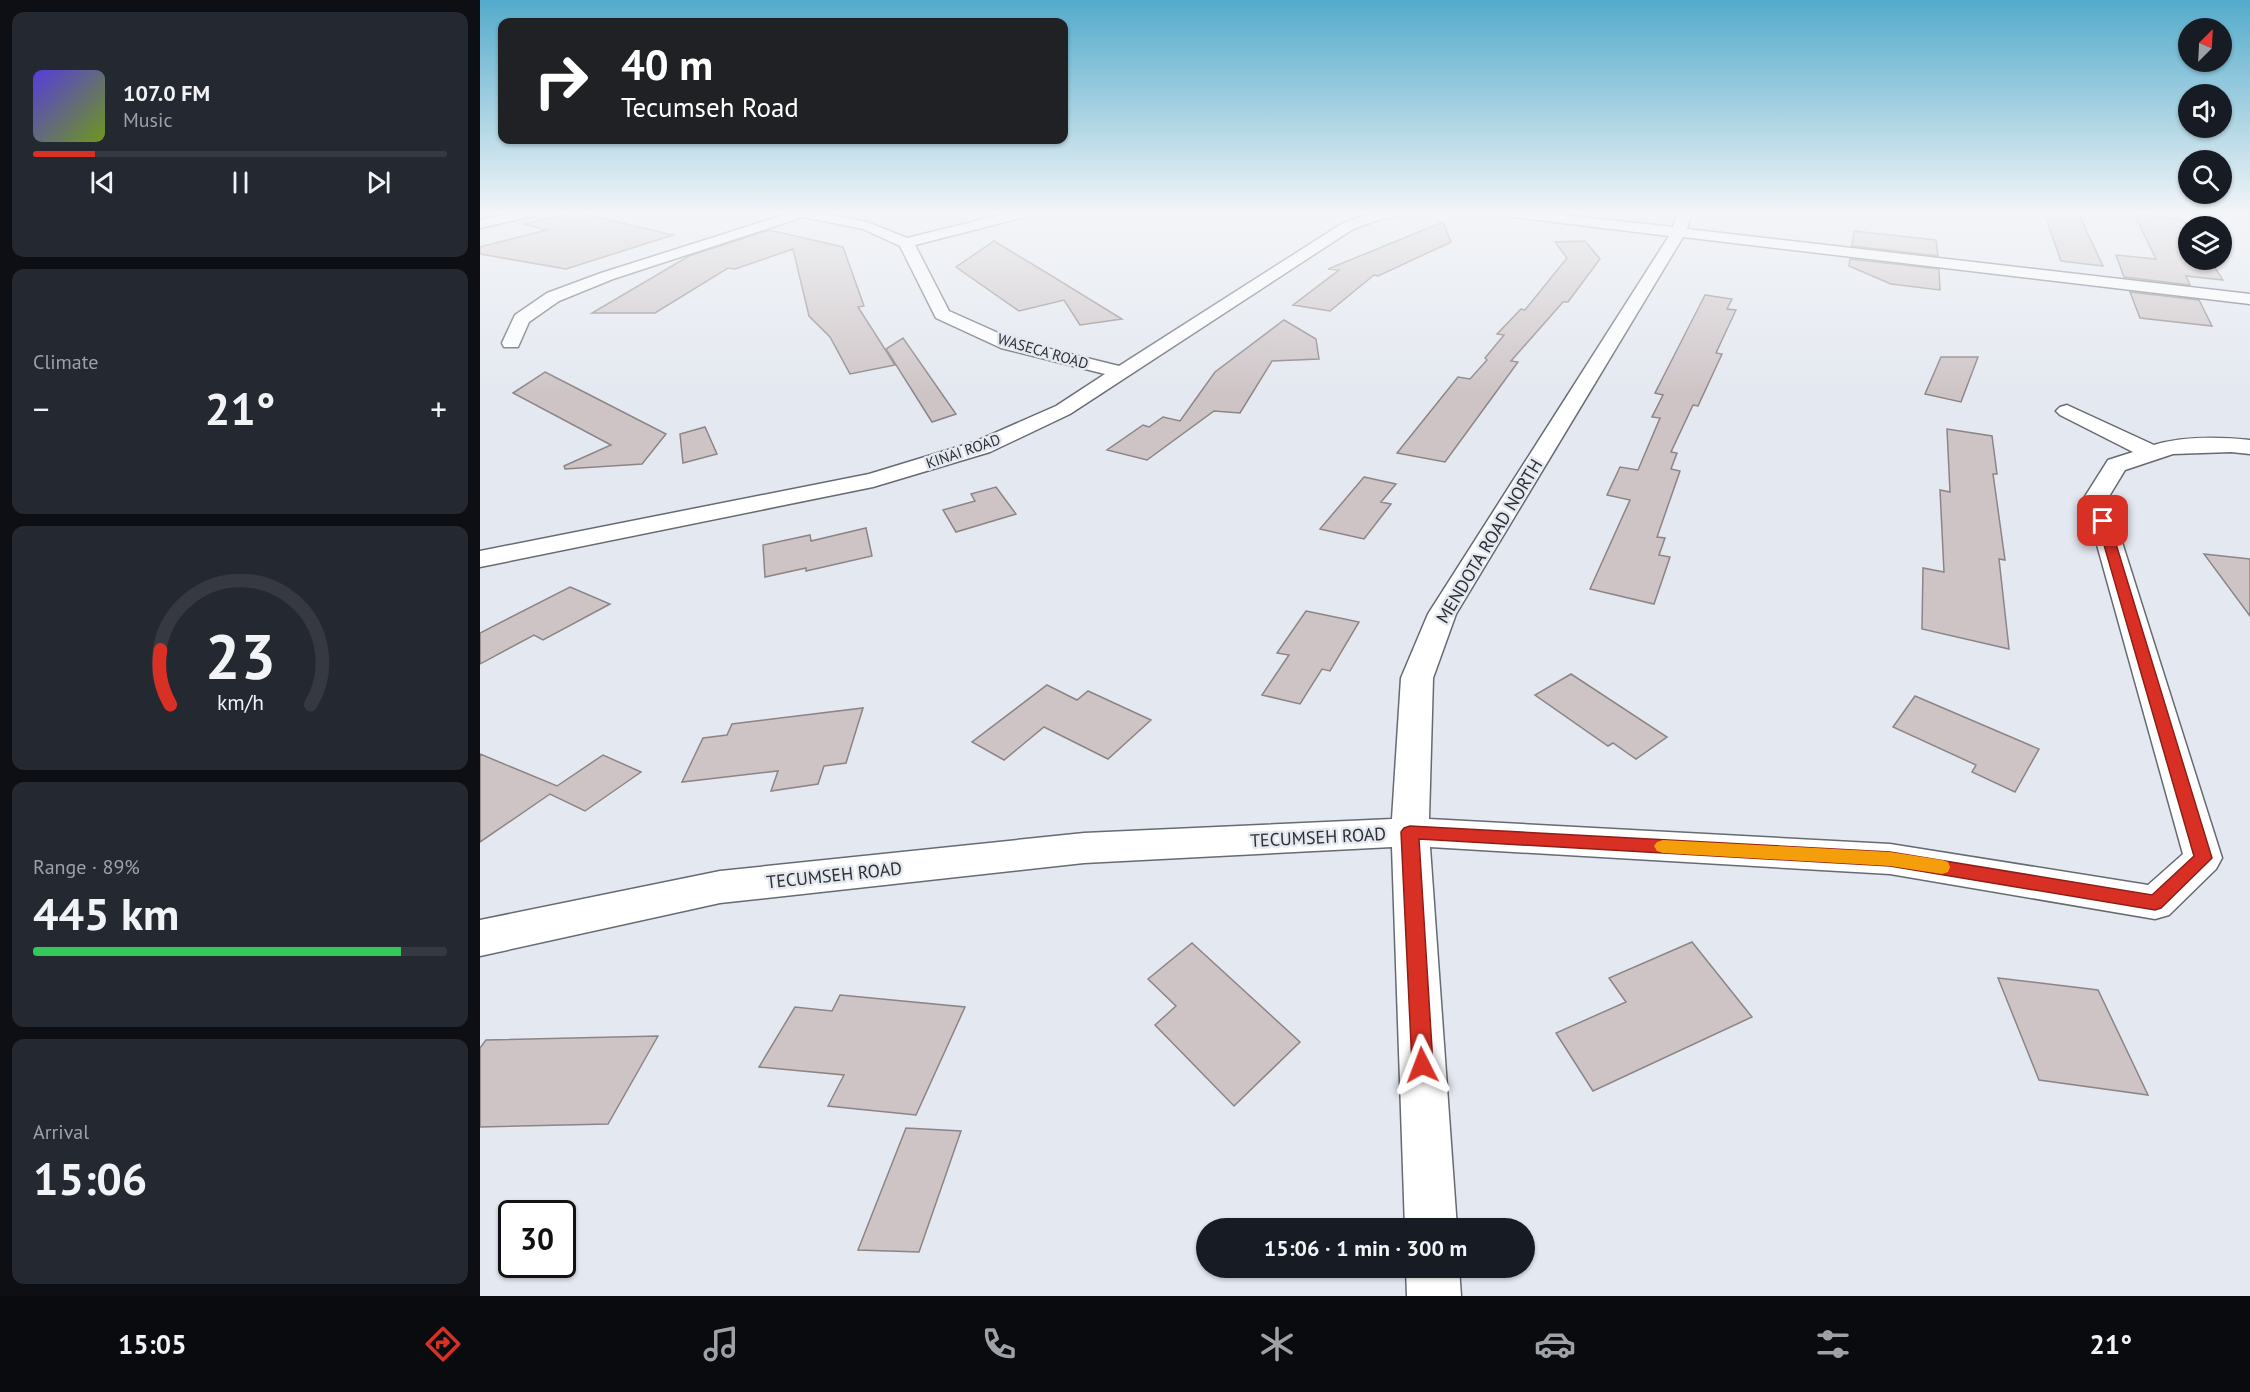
<!DOCTYPE html>
<meta charset="utf-8">
<style>
:root{--surface:#171b24;--page:#242831;--text:#f1f3f6;--muted:#9ea1a6;--line:#363941;--accent:#d93025}
body{margin:0;font-family:"PT Sans",sans-serif;background:var(--page);color:var(--text);height:100vh;display:flex;flex-direction:column;font-size:22px;white-space:nowrap}
*{box-sizing:border-box;margin:0}
p{font-size:20px;color:var(--muted)}
.icon{flex:none;width:33px;height:33px;fill:none;stroke:currentColor;stroke-width:2;stroke-linecap:round;stroke-linejoin:round}
.map{position:relative;flex:1;overflow:hidden}
.drawer{display:flex;flex-direction:column;gap:12px;padding:12px;background:#0d0f14;width:480px}
.drawer>*{flex:none}
.top-card{position:absolute;left:18px;top:18px;width:570px;height:126px;border-radius:12px;box-shadow:0 2px 4px #0004;background:#202124;color:#fff;overflow:hidden}
.needle{width:39px;rotate:24deg}
.controls{position:absolute;left:1698px;top:18px;display:grid;gap:12px}
.controls a{display:grid;place-items:center;width:54px;height:54px;border-radius:50%;background:var(--surface);box-shadow:0 2px 4px #0004;font-size:30px}
.speed{position:absolute;left:18px;top:1200px;display:flex;gap:12px;font-size:30px;font-weight:700;text-align:center}
.speed>*{display:grid;place-content:center;width:78px;height:78px;border-radius:50%;background:var(--surface);box-shadow:0 2px 4px #0004;line-height:1}
.speed .limit{border:3px solid #111;border-radius:9px;background:#fff;color:#111}
.pin{position:absolute;display:grid;place-items:center;width:51px;height:51px;color:#fff;margin:-26px;border-radius:12px;box-shadow:0 3px 9px #0006}
.me{position:absolute;width:66px;margin:-33px;rotate:357deg;stroke-linejoin:round;filter:drop-shadow(0 0 4px #0008)}
.turn{display:flex;align-items:center;gap:21px;height:126px;padding:0 24px;font-size:27px}
.turn .icon{width:78px;height:78px;stroke-width:2.5}
.turn b{display:block;font-size:42px;line-height:51px}
.big{font-size:45px;font-weight:800;line-height:1.1}
.drawer .tile{flex:1;display:flex;flex-direction:column;justify-content:center;gap:9px;min-width:0;padding:0 21px;border-radius:12px;background:var(--page)}
.drawer .dial{align-items:center;gap:0}
.dial svg{height:156px;overflow:visible;fill:none;stroke:var(--line);stroke-width:7;stroke-linecap:round;text-anchor:middle}
.dial text{fill:var(--text);stroke:none}
.song{display:flex;align-items:center;gap:18px}
.cover{width:72px;height:72px;border-radius:9px;background:linear-gradient(135deg,hsl(250 70% 55%),hsl(80 70% 35%))}
.played{height:6px;border-radius:3px;background:linear-gradient(90deg,var(--accent) 15%,var(--line) 15%)}
.keys{display:flex;justify-content:space-around;direction:ltr}
.heat{display:flex;justify-content:space-between;align-items:center;font-size:33px;direction:ltr}
.charge{height:9px;border-radius:4px;background:linear-gradient(90deg,#34c759 89%,var(--line) 0)}
.trip{position:absolute;left:716px;top:1218px;width:339px;height:60px;border-radius:30px;background:var(--surface);box-shadow:0 2px 4px #0004;font-weight:800;line-height:60px;text-align:center}
.tab-bar{display:flex;height:96px;justify-content:space-around;align-items:center;background:#090b0e;color:var(--muted)}
.tab-bar .icon{width:42px;height:42px}
.tab-bar .on{color:var(--accent)}
.tab-bar b{font-size:27px;color:var(--text)}
main{display:flex;flex:1;min-height:0}
.map>svg:first-child{display:block}
.building{fill:#cec4c6;stroke:#8d8486;stroke-width:1.5}
.lines{fill:none;stroke-linecap:round;stroke-linejoin:round}
.street-casing{stroke:#666a71;stroke-width:3}
.street{fill:#fff;fill-rule:evenodd}
.route{fill:#d93025;stroke:#8d1f18;stroke-width:1.5}
.slow{fill:#f59e0b}
.labels{text-anchor:middle;dominant-baseline:central;stroke-width:5;stroke-linejoin:round;paint-order:stroke}
.far-street-label{font-size:15px;fill:#2e2f32;stroke:#e4e8f0}
.street-label{font-size:18px;fill:#2e2f32;stroke:#e4e8f0}
</style>
<main>
<section class="drawer">
<div class="tile">
<div class="song"><i class="cover"></i><div><b>107.0 FM</b><p>Music</p></div></div>
<div class="played"></div>
<div class="keys"><svg class="icon" aria-label="previous" viewBox="0 0 24 24"><path d="M18 5L8 12l10 7zM5 5v14"/></svg><svg class="icon" aria-label="pause" viewBox="0 0 24 24"><path d="M8 5v14M16 5v14"/></svg><svg class="icon" aria-label="next" viewBox="0 0 24 24"><path d="M6 5l10 7-10 7zM19 5v14"/></svg></div>
</div>
<div class="tile"><p>Climate</p>
<div class="heat"><a>−</a><b class="big">21°</b><a>+</a></div>
</div>
<div class="tile dial"><svg viewBox="0 0 100 80">
<path d="M14 69A42 42 0 1 1 86 69"/>
<path d="M14 69A42 42 0 0 1 9 41" stroke="#d93025"/>
<text x="50" y="56" font-size="32" font-weight="700">23</text>
<text x="50" y="72" font-size="11">km/h</text>
</svg></div>
<div class="tile"><p>Range · 89%</p><b class="big">445 km</b><div class="charge"></div></div>
<div class="tile"><p>Arrival</p><b class="big">15:06</b></div>
</section>
<div class="map">
<svg width="1770" height="1296" viewBox="0 0 1770 1296">
<rect width="100%" height="100%" fill="#e4e8f0"/>
<path class="building" d="M91,213H100L193,235L86,269L0,254V247L66,230L43,224Z
M1564,213H1592L1599,215L1623,266L1581,261Z
M1654,214L1702,219L1708,227V260H1730L1743,280L1706,276L1710,285L1644,277L1636,255L1676,259Z
M963,222L971,242L898,276L894,275L850,311L813,305L859,270L848,269Z
M289,230L363,247L384,306L378,307L415,365L370,374L350,337L329,316L313,249L255,269L248,268L175,313H112L209,256Z
M1374,231L1456,240L1458,256L1372,246Z
M514,241L567,273L642,319L600,325L584,300L539,311L476,267Z
M1105,241L1120,259L1088,302H1083L1031,361L1038,362L965,462L917,453L978,377L990,379L1007,360L1005,358L1024,335L1017,334L1041,309L1045,310L1087,258L1075,242Z
M1370,259L1459,269L1460,290L1411,284L1369,266Z
M1650,292L1719,300L1732,326L1660,318Z
M1225,295L1252,299L1247,309L1256,310L1236,353L1242,354L1218,406L1213,405L1191,452L1197,453L1191,469L1200,471L1177,537L1185,538L1179,555L1190,557L1174,604L1110,589L1150,500L1127,495L1140,467L1158,470L1180,418L1172,417L1183,395L1175,393Z
M804,320L836,339L839,359L792,361L760,413L734,411L667,460L627,450L663,425L669,427L683,417L700,421L735,372Z
M423,338L476,414L452,422L406,349Z
M1461,357H1498L1481,402L1445,394Z
M65,372L186,434L162,464L85,469L84,466L131,445L33,393Z
M225,427L237,454L203,463L200,434Z
M1467,429L1512,436L1517,474H1513L1525,560L1519,559L1529,649L1442,629L1443,568L1464,572L1460,490L1470,492Z
M884,477L916,484L901,502L911,504L884,539L840,529Z
M516,487L536,514L476,532L463,510L495,501L491,494Z
M386,528L392,556L326,571V568L285,577L283,545L330,535L331,541Z
M1724,554L1770,559V616Z
M90,587L130,604L63,640L54,635L0,664V633Z
M826,611L879,622L850,671L842,669L820,704L782,695L809,655L797,653Z
M1091,674L1187,737L1156,759L1133,743L1128,746L1055,695Z
M567,685L597,700L608,691L671,720L628,759L564,727L524,760L492,742Z
M1435,696L1559,749L1535,792L1492,772L1496,765L1413,727Z
M383,708L366,763L344,766L338,784L291,791L298,771L202,782L223,738L247,735L252,724Z
M0,754L77,786L123,755L161,772L105,811L70,794L0,842Z
M1212,942L1272,1017L1113,1091L1076,1033L1146,1002L1129,978Z
M712,943L820,1042L754,1106L675,1025L696,1006L668,979Z
M1518,978L1618,990L1668,1095L1559,1080Z
M360,995L485,1007L436,1115L348,1106L364,1075L279,1067L315,1007L352,1011Z
M178,1036L128,1124L0,1127V1048L6,1040Z
M426,1128L481,1131L439,1252L378,1250Z"/>
<g class="lines">
<defs>
<path id="street" d="M32,213H55L53,216L0,228V220Z
M310,213H340L387,222L427,238L529,213H551L549,216L435,245L469,311L534,340L639,366L863,223L893,213H921L919,216L901,219L873,229L590,414L510,452L393,487L0,567V551L389,474L494,442L576,406L625,374L521,348L456,318L420,246L383,229L323,217L133,279L79,301L49,322L38,347H24L22,343L35,315L67,293L121,273Z
M1026,213H1065L1193,227L1197,213H1211L1207,229L1770,294V304L1203,237L976,614L953,678L949,819L1410,844L1668,885L1703,854L1604,498L1628,460L1653,452L1580,415L1576,411L1580,407L1587,405L1674,445C1704,436 1740,437 1770,440V454L1751,452L1693,454L1645,470L1628,498L1742,858L1736,869L1689,915L1675,919L1410,874L950,847L977,1228H925L912,847L604,863L240,903L0,956V920L240,871L604,833L912,819L921,678L948,614L1189,236L1033,217Z
M926,1268H979L981,1296H927Z"/>
</defs>
<use href="#street" class="street-casing"/>
<use href="#street" class="street"/>
</g>
<linearGradient id="sky" x2="0" y2="1"><stop stop-color="#54abcb"/><stop offset="0.54" stop-color="#f3f5f8"/><stop offset="1" stop-color="#f3f5f8" stop-opacity="0"/></linearGradient>
<rect width="1770" height="394" fill="url(#sky)"/>
<path class="route" d="M1623,518L1629,521L1732,858L1681,908L1675,910L1410,866L939,839L953,1065L949,1072L942,1075L935,1072L932,1065L921,832L924,828L930,826L1410,852L1672,895L1714,856L1617,521Z"/>
<path class="slow" d="M1183,840L1410,852L1462,860L1468,862L1470,867L1468,872L1462,874L1410,866L1183,853L1177,851L1174,846L1177,842Z"/>
<g class="labels">
<g class="far-street-label">
<text transform="translate(563 351) rotate(16)">WASECA ROAD</text>
<text transform="translate(483 451) rotate(-19)">KINAI ROAD</text>
</g>
<g class="street-label">
<text transform="translate(1009 541) rotate(-59)">MENDOTA ROAD NORTH</text>
<text transform="translate(838 837) rotate(-3)">TECUMSEH ROAD</text>
<text transform="translate(354 875) rotate(-6)">TECUMSEH ROAD</text>
</g>
</g>
</svg>
<div class="controls">
<a><svg class="needle" viewBox="-14 -14 28 28"><path d="M0-13l5 13h-10z" fill="#e53935"/><path d="M0 13l5-13h-10z" fill="#9ea1a6"/></svg></a>
<a><svg class="icon" aria-label="sound" viewBox="0 0 24 24"><path d="M4 9h4l5-4v14l-5-4H4zM17 9q2 3 0 6"/></svg></a>
<a><svg class="icon" aria-label="search" viewBox="0 0 24 24"><circle cx="10" cy="10" r="6"/><path d="M15 15l6 6"/></svg></a>
<a><svg class="icon" aria-label="layers" viewBox="0 0 24 24"><path d="M12 4l9 5-9 5-9-5zM3 14l9 5 9-5"/></svg></a>
</div>
<div class="speed"><div class="limit">30</div></div>
<div class="pin" style="left:1623px;top:521px;background:#d93025"><svg class="icon" aria-label="arrive" viewBox="0 0 24 24"><path d="M6 21V4h12l-3 4 3 4H6"/></svg></div>
<svg class="me" style="left:942px;top:1065px" viewBox="-20 -20 40 40"><path d="M0-17L14 15 0 8-14 15z" fill="#d93025" stroke="#fff" stroke-width="4"/></svg>
<div class="trip">15:06 · 1 min · 300 m</div>
<div class="top-card">
<div class="turn"><svg class="icon" aria-label="right" viewBox="0 0 24 24"><path d="M7 20v-9h11M14 6l5 5-5 5"/></svg><div><b>40 m</b>Tecumseh Road</div></div>
</div>
</div>
</main>
<nav class="tab-bar">
<b>15:05</b>
<svg class="icon on" aria-label="directions" viewBox="0 0 24 24"><path d="M12 3l9 9-9 9-9-9zM9 14v-3h6M13 9l2 2-2 2"/></svg>
<svg class="icon" aria-label="music" viewBox="0 0 24 24"><path d="M9 18V5l10-2v13"/><circle cx="6" cy="18" r="3"/><circle cx="16" cy="16" r="3"/></svg>
<svg class="icon" aria-label="phone" viewBox="0 0 24 24"><path d="M5 4h4l2 5-3 2q2 4 5 5l2-3 5 2v4C11 20 4 13 5 4z"/></svg>
<svg class="icon" aria-label="climate" viewBox="0 0 24 24"><path d="M12 3v18M4 7l16 10M4 17L20 7"/></svg>
<svg class="icon" aria-label="car" viewBox="0 0 24 24"><path d="M5 17H2v-5l4-1 3-4h7l3 4 3 1v5h-3M9 17h6M6 11h13"/><circle cx="7" cy="17" r="2"/><circle cx="17" cy="17" r="2"/></svg>
<svg class="icon" aria-label="filters" viewBox="0 0 24 24"><path d="M4 7h16M4 17h16"/><circle cx="9" cy="7" r="2"/><circle cx="15" cy="17" r="2"/></svg>
<b>21°</b>
</nav>
